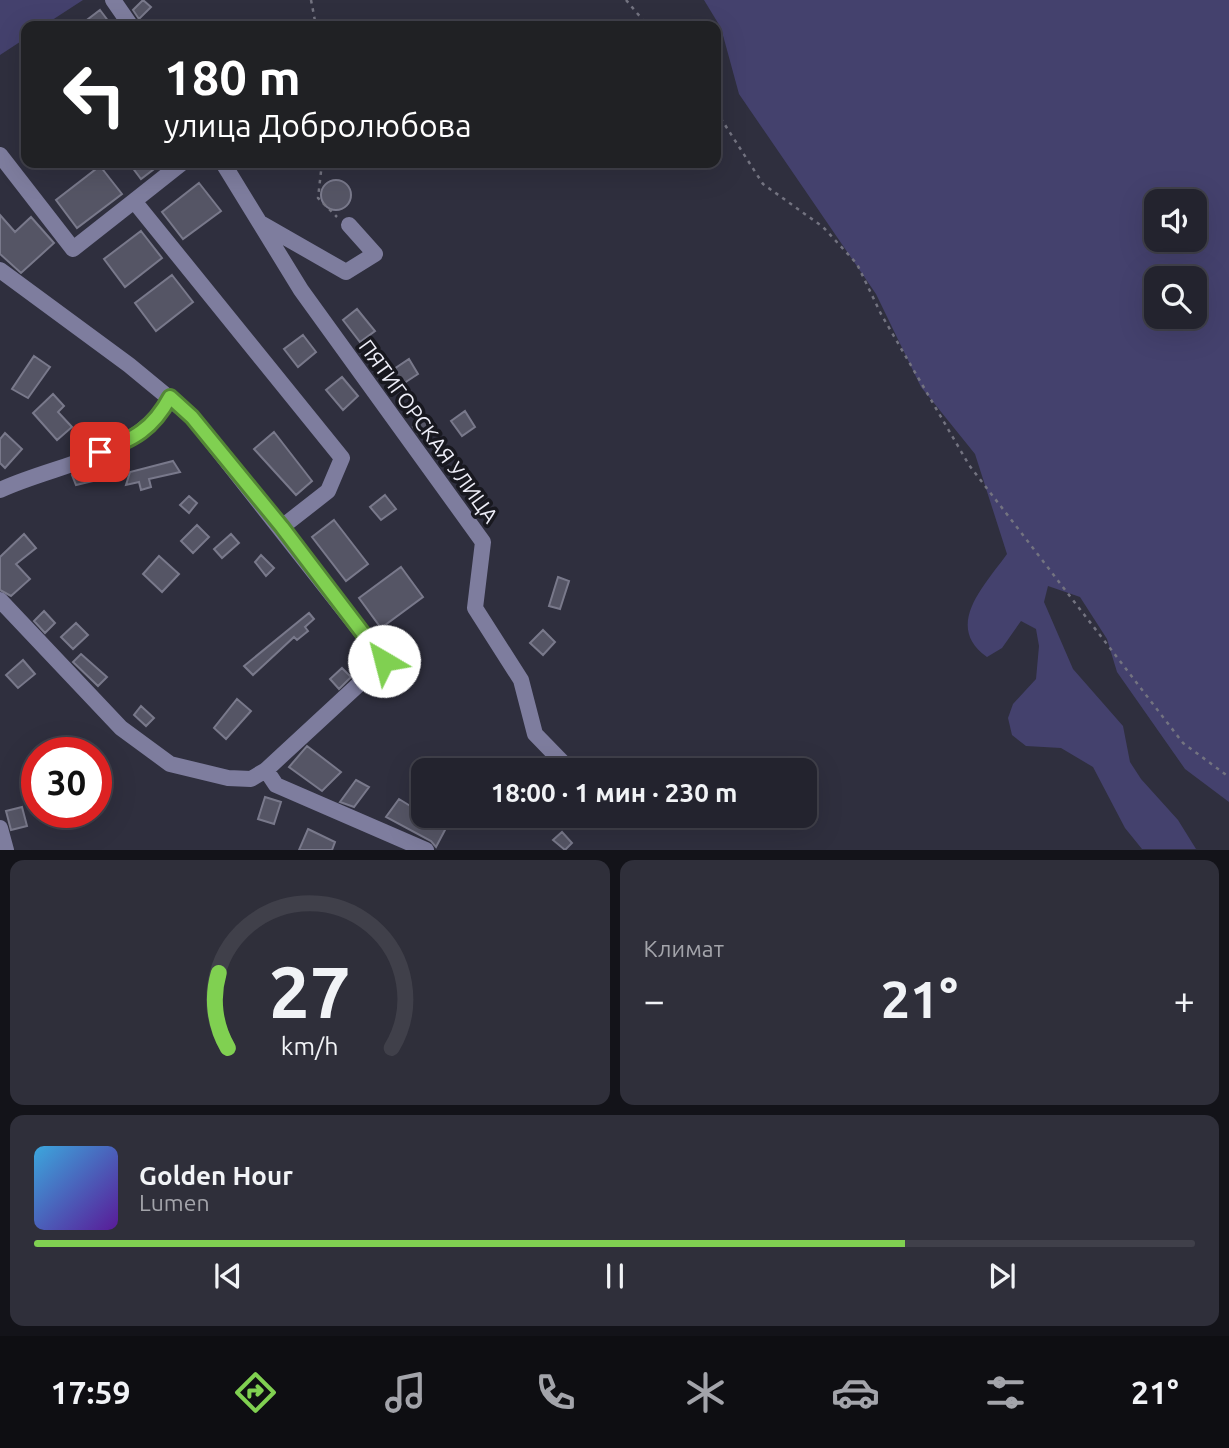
<!DOCTYPE html>
<html lang="ru">
<meta charset="utf-8">
<style>
:root{--surface:#23232e;--page:#2f2f3a;--text:#f1f3f6;--muted:#a3a4aa;--line:#40404a;--accent:#80d051}
body{margin:0;font-family:Ubuntu,sans-serif;background:var(--page);color:var(--text);height:100vh;display:flex;flex-direction:column;font-size:26px;white-space:nowrap}
*{box-sizing:border-box;margin:0}
p{font-size:23px;color:var(--muted)}
.icon{flex:none;width:38px;height:38px;fill:none;stroke:currentColor;stroke-width:2;stroke-linecap:round;stroke-linejoin:round}
.map{position:relative;height:850px;overflow:hidden}
.side{display:flex;flex-direction:column;gap:10px;padding:10px;background:#131319;flex:1}
.side>*{flex:none}
.guide{position:absolute;left:21px;top:21px;width:700px;height:147px;border-radius:14px;box-shadow:0 7px 28px #0002,0 0 0 2px var(--line);background:#202124;color:#fff;overflow:hidden}
.buttons{position:absolute;left:1144px;top:189px;display:grid;gap:14px}
.buttons a{display:grid;place-items:center;width:63px;height:63px;border-radius:14px;background:var(--surface);box-shadow:0 7px 28px #0002,0 0 0 2px var(--line);font-size:35px}
.speed{position:absolute;left:21px;top:737px;display:flex;gap:14px;font-size:35px;font-weight:700;text-align:center}
.speed>*{display:grid;place-content:center;width:91px;height:91px;border-radius:50%;background:var(--surface);box-shadow:0 7px 28px #0002,0 0 0 2px var(--line);line-height:1}
.speed .limit{border:10px solid #d22;background:#fff;color:#111}
.pin{position:absolute;display:grid;place-items:center;width:60px;height:60px;color:#fff;margin:-30px;border-radius:14px;box-shadow:0 4px 10px #0006}
.me{position:absolute;width:77px;margin:-38px;rotate:323deg;stroke-linejoin:round;filter:drop-shadow(0 0 5px #0008)}
.turn{display:flex;align-items:center;gap:24px;height:147px;padding:0 28px;font-size:32px}
.turn .icon{width:91px;height:91px;stroke-width:2.5}
.turn b{display:block;font-size:49px;line-height:60px}
.big{font-size:52px;font-weight:700;line-height:1.1}
.side .widget{flex:1;display:flex;flex-direction:column;justify-content:center;gap:10px;min-width:0;padding:0 24px;border-radius:14px;background:var(--page)}
.side .dial{align-items:center;gap:0}
.dial svg{height:182px;overflow:visible;fill:none;stroke:var(--line);stroke-width:7;stroke-linecap:round;text-anchor:middle}
.dial text{fill:var(--text);stroke:none}
.song{display:flex;align-items:center;gap:21px}
.cover{width:84px;height:84px;border-radius:10px;background:linear-gradient(135deg,hsl(200 70% 55%),hsl(270 70% 35%))}
.played{height:7px;border-radius:4px;background:linear-gradient(90deg,var(--accent) 75%,var(--line) 75%)}
.keys{display:flex;justify-content:space-around;direction:ltr}
.heat{display:flex;justify-content:space-between;align-items:center;font-size:38px;direction:ltr}
.side .tiles{flex:1;display:grid;gap:10px;grid-template-columns:1fr 1fr}
.widget:last-child{grid-column:span 2}
.trip{position:absolute;left:411px;top:758px;width:406px;height:70px;border-radius:14px;background:var(--surface);box-shadow:0 7px 28px #0002,0 0 0 2px var(--line);font-weight:700;line-height:70px;text-align:center}
.tab-bar{display:flex;height:112px;justify-content:space-around;align-items:center;background:#0e0e12;color:var(--muted)}
.tab-bar .icon{width:49px;height:49px}
.tab-bar .current{color:var(--accent)}
.tab-bar b{font-size:32px;color:var(--text)}
.map>svg:first-child{display:block}
.green{fill:#44416d;fill-rule:evenodd}
.building{fill:#555565;stroke:#79798b;stroke-width:2}
.lines{fill:none;stroke-linecap:round;stroke-linejoin:round}
.path{stroke:#737380;stroke-width:2.5;stroke-dasharray:3.5 5;stroke-linecap:butt}
.minor{stroke:#7e7d9e;stroke-width:16}
.route-casing{stroke:#538735;stroke-width:18}
.route{stroke:#80d051;stroke-width:12}
.labels{text-anchor:middle;dominant-baseline:central;stroke-width:7;stroke-linejoin:round;paint-order:stroke}
.street-label{font-size:21px;fill:#eeeef8;stroke:#18181f}
</style>
<div class="map">
<svg width="1229" height="850" viewBox="0 0 1229 850">
<rect width="100%" height="100%" fill="#2f2f3e"/>
<path class="green" d="M0,0H83L43,26H26V38L0,55Z
M704,0H1229V802L1185,769L1117,672L1107,639L1080,597L1048,586L1044,602L1073,669L1123,726L1130,762L1141,779L1178,820L1196,849H1142L1125,828L1093,767L1061,748L1026,746L1012,735L1008,718L1013,704L1036,679L1039,646L1036,629L1021,621L1002,648L987,657C943,626 985,585 1007,554L975,454L921,387L876,294L739,94L721,28ZM1157,201H1195V240H1157ZM1157,278H1195V317H1157Z"/>
<path class="building" d="M143,0L151,7L139,19L133,10Z
M100,10L112,26H79Z
M129,163H162L141,179Z
M100,166L122,194L77,228L56,200Z
M321 195a15 15 0 1 1 30 0a15 15 0 1 1-30 0Z
M199,183L221,211L183,239L162,212Z
M0,215L15,232L31,217L54,243L21,273L0,254Z
M141,231L162,258L125,287L104,259Z
M172,275L193,302L156,331L135,303Z
M357,309L375,331L360,342L343,320Z
M303,335L316,352L298,367L284,349Z
M34,356L50,367L28,398L12,389Z
M409,359L418,374L392,391L382,377Z
M342,377L358,396L343,410L326,390Z
M53,394L64,406L58,412L72,427L57,440L33,413Z
M465,411L475,427L462,436L451,421Z
M427,416L434,426L420,436L413,427Z
M274,432L312,481L296,495L254,449Z
M5,433L22,449L5,468L0,463V439Z
M173,461L180,472L149,479L151,487L141,490L139,482L126,485L130,472Z
M92,468L97,480L76,485L72,475Z
M385,495L396,509L381,520L370,507Z
M189,496L197,503L189,513L180,505Z
M334,520L368,564L346,581L312,537Z
M197,525L209,537L193,553L181,541Z
M24,534L36,548L16,564L30,579L11,596L0,590V557Z
M231,534L239,543L222,558L214,549Z
M261,555L274,568L266,576L255,562Z
M159,556L179,574L162,592L143,574Z
M401,567L423,597L381,628L359,598Z
M558,577L569,581L560,609L549,606Z
M44,611L55,623L45,633L34,621Z
M309,613L314,619L305,627L308,631L297,640L294,637L253,675L244,666Z
M76,623L88,635L73,649L61,637Z
M543,630L555,642L543,655L530,643Z
M81,654L107,677L98,686L73,662Z
M23,660L35,674L18,688L6,675Z
M342,668L351,677L339,689L330,679Z
M237,699L251,711L226,739L214,728Z
M141,706L154,718L146,726L134,715Z
M307,746L341,772L322,791L289,767Z
M356,780L369,787L354,807L340,802Z
M265,797L281,802L274,824L258,819Z
M399,799L446,828L436,847L431,841L386,817Z
M22,807L27,826L11,830L6,811Z
M308,829L335,842L332,850H299Z
M562,832L572,843L565,850L553,840Z"/>
<g class="lines">
<path class="path" d="M311,0L316,26
M626,0L648,26
M716,111L763,184L823,227L857,264L881,314L969,465L1183,743L1229,777
M322,163L318,198L337,217"/>
<path class="minor" d="M113,0L131,26
M0,155L73,249L134,201L342,458L328,491L282,527
M223,163L301,290L483,542L475,608L521,680L535,734L570,770
M134,201L182,163
M262,224L346,272L375,254L349,225
M0,270L129,365L192,417L384,661L266,770L276,785L426,850
M0,490C58,463 138,457 170,397
M0,600L121,728L170,764L228,778L251,779L266,770
M0,828L6,850"/>
</g>
<g class="lines">
<defs>
<path id="route" d="M100,452C134,439 153,429 170,397L192,417L282,527L384,661"/>
</defs>
<use href="#route" class="route-casing"/>
<use href="#route" class="route"/>
</g>
<g class="labels">
<g class="street-label">
<text transform="translate(429 431) rotate(54)">ПЯТИГОРСКАЯ УЛИЦА</text>
</g>
</g>
</svg>
<div class="buttons">
<a><svg class="icon" aria-label="sound" viewBox="0 0 24 24"><path d="M4 9h4l5-4v14l-5-4H4zM17 9q2 3 0 6"/></svg></a>
<a><svg class="icon" aria-label="search" viewBox="0 0 24 24"><circle cx="10" cy="10" r="6"/><path d="M15 15l6 6"/></svg></a>
</div>
<div class="speed"><div class="limit">30</div></div>
<div class="pin" style="left:100px;top:452px;background:#d93025"><svg class="icon" aria-label="arrive" viewBox="0 0 24 24"><path d="M6 21V4h12l-3 4 3 4H6"/></svg></div>
<svg class="me" style="left:384px;top:661px" viewBox="-20 -20 40 40"><circle r="19" fill="#fff"/><path d="M0-13L10 11 0 6-10 11z" fill="#80d051"/></svg>
<div class="trip">18:00 · 1 мин · 230 m</div>
<div class="guide">
<div class="turn"><svg class="icon" aria-label="left" viewBox="0 0 24 24"><path d="M17 20v-9H6M10 6l-5 5 5 5"/></svg><div><b>180 m</b>улица Добролюбова</div></div>
</div>
</div>
<section class="side">
<div class="tiles">
<div class="widget dial"><svg viewBox="0 0 100 80">
<path d="M14 69A42 42 0 1 1 86 69"/>
<path d="M14 69A42 42 0 0 1 10 36" stroke="#80d051"/>
<text x="50" y="56" font-size="32" font-weight="700">27</text>
<text x="50" y="72" font-size="11">km/h</text>
</svg></div>
<div class="widget"><p>Климат</p>
<div class="heat"><a>−</a><b class="big">21°</b><a>+</a></div>
</div>
<div class="widget">
<div class="song"><i class="cover"></i><div><b>Golden Hour</b><p>Lumen</p></div></div>
<div class="played"></div>
<div class="keys"><svg class="icon" aria-label="previous" viewBox="0 0 24 24"><path d="M18 5L8 12l10 7zM5 5v14"/></svg><svg class="icon" aria-label="pause" viewBox="0 0 24 24"><path d="M8 5v14M16 5v14"/></svg><svg class="icon" aria-label="next" viewBox="0 0 24 24"><path d="M6 5l10 7-10 7zM19 5v14"/></svg></div>
</div>
</div>
</section>
<nav class="tab-bar">
<b>17:59</b>
<svg class="icon current" aria-label="directions" viewBox="0 0 24 24"><path d="M12 3l9 9-9 9-9-9zM9 14v-3h6M13 9l2 2-2 2"/></svg>
<svg class="icon" aria-label="music" viewBox="0 0 24 24"><path d="M9 18V5l10-2v13"/><circle cx="6" cy="18" r="3"/><circle cx="16" cy="16" r="3"/></svg>
<svg class="icon" aria-label="phone" viewBox="0 0 24 24"><path d="M5 4h4l2 5-3 2q2 4 5 5l2-3 5 2v4C11 20 4 13 5 4z"/></svg>
<svg class="icon" aria-label="climate" viewBox="0 0 24 24"><path d="M12 3v18M4 7l16 10M4 17L20 7"/></svg>
<svg class="icon" aria-label="car" viewBox="0 0 24 24"><path d="M5 17H2v-5l4-1 3-4h7l3 4 3 1v5h-3M9 17h6M6 11h13"/><circle cx="7" cy="17" r="2"/><circle cx="17" cy="17" r="2"/></svg>
<svg class="icon" aria-label="filters" viewBox="0 0 24 24"><path d="M4 7h16M4 17h16"/><circle cx="9" cy="7" r="2"/><circle cx="15" cy="17" r="2"/></svg>
<b>21°</b>
</nav>
